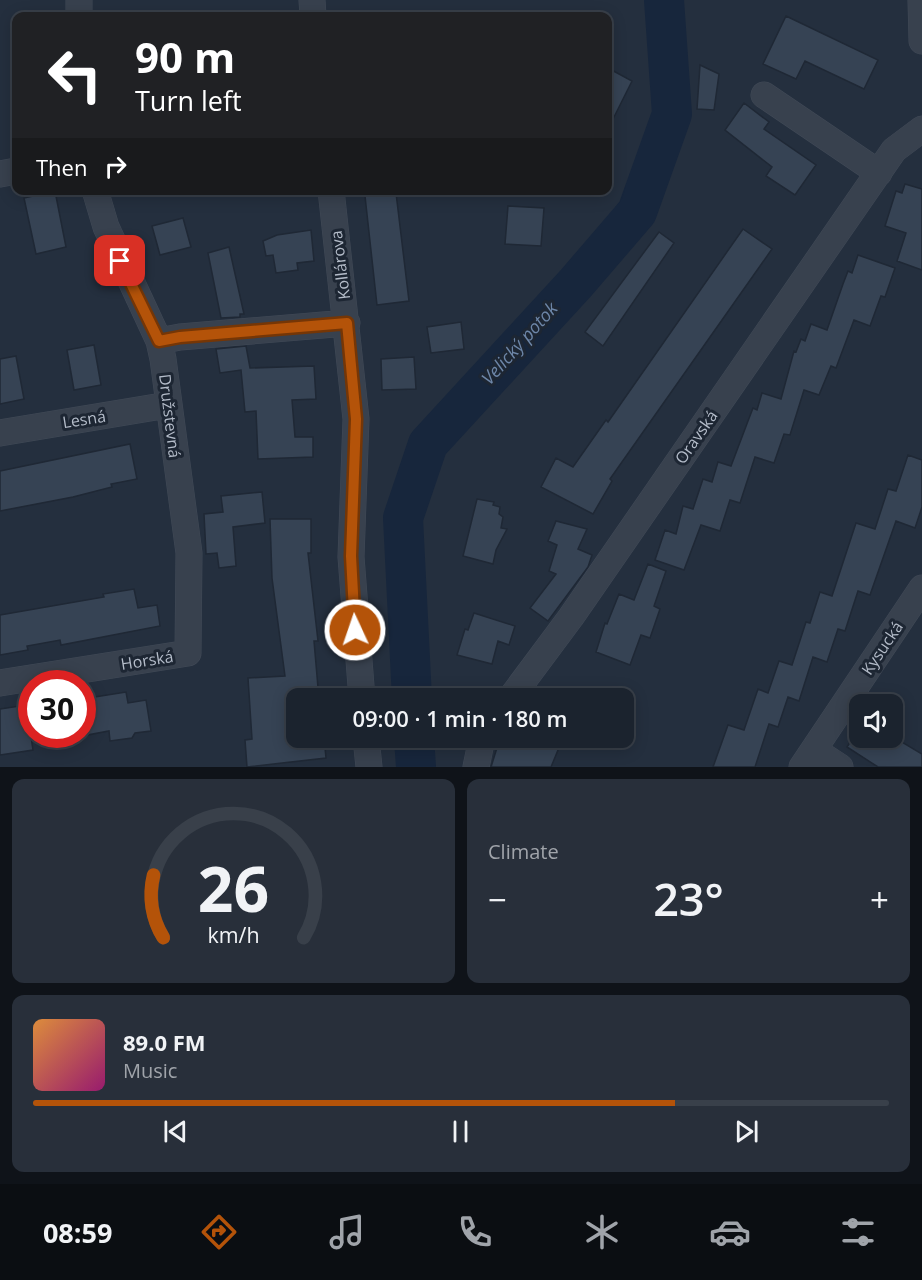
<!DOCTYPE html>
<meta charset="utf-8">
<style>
:root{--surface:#1b232e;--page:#282f3a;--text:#f1f3f6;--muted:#a0a4aa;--line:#39404a;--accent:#b45309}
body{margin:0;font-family:"Open Sans",sans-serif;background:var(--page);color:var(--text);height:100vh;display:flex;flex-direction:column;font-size:22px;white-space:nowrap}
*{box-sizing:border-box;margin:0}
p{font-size:20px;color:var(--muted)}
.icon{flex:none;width:33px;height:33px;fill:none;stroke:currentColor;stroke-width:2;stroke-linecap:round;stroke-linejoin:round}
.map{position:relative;height:767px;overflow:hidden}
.drawer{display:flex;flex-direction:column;gap:12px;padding:12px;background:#0f1319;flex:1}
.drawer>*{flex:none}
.top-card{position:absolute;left:12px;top:12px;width:600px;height:183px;border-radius:12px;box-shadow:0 3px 15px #0003,0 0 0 2px var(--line);background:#202124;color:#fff;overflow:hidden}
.tools{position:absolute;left:849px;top:694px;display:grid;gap:12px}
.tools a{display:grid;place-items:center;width:54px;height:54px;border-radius:12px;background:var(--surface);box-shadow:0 3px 15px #0003,0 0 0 2px var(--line);font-size:30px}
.speed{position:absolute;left:18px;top:670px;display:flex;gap:12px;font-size:30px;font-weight:700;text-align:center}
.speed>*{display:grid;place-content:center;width:78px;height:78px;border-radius:50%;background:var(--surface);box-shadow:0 3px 15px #0003,0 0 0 2px var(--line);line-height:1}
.speed .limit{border:9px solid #d22;background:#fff;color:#111}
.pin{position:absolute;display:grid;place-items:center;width:51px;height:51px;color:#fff;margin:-26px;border-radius:12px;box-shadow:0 3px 9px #0006}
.me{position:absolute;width:66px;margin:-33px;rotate:357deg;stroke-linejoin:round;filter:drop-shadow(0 0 4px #0008)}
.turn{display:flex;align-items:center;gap:21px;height:126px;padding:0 24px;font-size:27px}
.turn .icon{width:78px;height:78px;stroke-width:2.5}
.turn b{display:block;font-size:42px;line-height:51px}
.then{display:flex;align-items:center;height:57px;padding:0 24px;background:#0003;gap:12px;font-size:22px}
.big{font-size:45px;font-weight:600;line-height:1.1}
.drawer .card{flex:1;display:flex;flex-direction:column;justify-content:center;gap:9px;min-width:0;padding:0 21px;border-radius:12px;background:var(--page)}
.drawer .dial{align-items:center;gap:0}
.dial svg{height:156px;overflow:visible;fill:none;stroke:var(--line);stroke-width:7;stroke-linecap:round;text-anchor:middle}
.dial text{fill:var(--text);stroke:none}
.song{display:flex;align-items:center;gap:18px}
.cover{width:72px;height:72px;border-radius:9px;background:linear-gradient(135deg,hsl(30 70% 55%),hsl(320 70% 35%))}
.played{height:6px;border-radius:3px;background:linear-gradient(90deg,var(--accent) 75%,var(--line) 75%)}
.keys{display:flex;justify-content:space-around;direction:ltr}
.heat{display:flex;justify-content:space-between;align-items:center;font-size:33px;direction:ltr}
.drawer .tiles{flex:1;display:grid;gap:12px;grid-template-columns:1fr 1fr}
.card:last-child{grid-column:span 2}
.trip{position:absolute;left:286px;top:688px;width:348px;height:60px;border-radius:12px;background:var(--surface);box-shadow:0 3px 15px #0003,0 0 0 2px var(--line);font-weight:600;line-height:60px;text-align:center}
.menu{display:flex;height:96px;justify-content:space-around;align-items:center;background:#0b0e12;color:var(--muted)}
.menu .icon{width:42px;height:42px}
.menu .selected{color:var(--accent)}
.menu b{font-size:27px;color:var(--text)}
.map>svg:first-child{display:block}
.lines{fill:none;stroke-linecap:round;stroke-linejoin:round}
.river{stroke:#17263c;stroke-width:40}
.building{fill:#364354;stroke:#1f2835;stroke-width:1.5}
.street-casing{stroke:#414a57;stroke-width:27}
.street{stroke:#38414e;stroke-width:26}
.route-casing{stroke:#753606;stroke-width:15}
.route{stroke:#b45309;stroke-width:10}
.labels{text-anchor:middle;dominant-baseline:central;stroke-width:6;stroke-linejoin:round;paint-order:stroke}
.street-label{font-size:16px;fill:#b4bcc9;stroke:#1d2633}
.water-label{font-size:18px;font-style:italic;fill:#6d86a8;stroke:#1d2633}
</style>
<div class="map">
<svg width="922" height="767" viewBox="0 0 922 767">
<rect width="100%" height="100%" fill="#242f3e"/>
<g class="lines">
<path class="river" d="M412,699L403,518L428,444L576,283L637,212L672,114L664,0
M414,738L416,767"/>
</g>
<path class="building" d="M786,16L878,60L864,89L805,61L796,79L763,64Z
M700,65L719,74L714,110L697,109Z
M608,68L632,81L608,129Z
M744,103L769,122L764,129L816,165L795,195L766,176L772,167L725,130Z
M905,184L922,189V270L897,261L906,233L885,226L896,191L902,193Z
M55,191L66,247L36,254L24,198Z
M396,193L409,301L377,305L365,196Z
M508,206L544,208L541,246L505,244Z
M183,218L191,247L160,255L152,226Z
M743,229L772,249L610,479L612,481L593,514L541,487L556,458L573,467L606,420L608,422Z
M311,230L314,261L297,263L298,270L276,273L273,255L266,256L263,241L277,235Z
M659,232L674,243L603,346L585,332Z
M229,247L244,314H240V317L221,318L208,253Z
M858,255L895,268L885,297L881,296L870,326L854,320L836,368L831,366L819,395L804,390L790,435L784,434L774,463L755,457L740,503L730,500L720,531L701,525L684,570L655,560L665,530L676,534L683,506L693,509L703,479L712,482L718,462L731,466L748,421L753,408L757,410L762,393L781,399L794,351L796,352L801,339L805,341L811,324L827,330L843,284L848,271L852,273Z
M461,322L464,349L431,353L427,327Z
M94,345L101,385L74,390L67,350Z
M246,346L250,368L314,366L316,399L292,400L295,437H313V457L258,459L256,411L245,412L241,370L220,373L216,349Z
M16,356L24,399L0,404V359Z
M414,357L416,389L382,390L381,359Z
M130,444L137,479L111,484L112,487L73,497L0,511V471Z
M908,455L922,460V507L915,528L896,521L870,595L858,591L845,631L838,629L827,662L813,657L799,701L788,697L778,727L769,724L755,767H713L728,725L744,730L758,689L768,693L779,661L792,665L806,622L810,623L820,592L832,596L856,523L875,529L888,489L896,491Z
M262,492L265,523L233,527L236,566L219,568L217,553L206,554L204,514L223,512L221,496Z
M477,499L494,502L493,505L500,507L499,514L503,517L501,528L507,529L496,550L493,564L463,556Z
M270,519H311V553H308L318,641H314L319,699H297V738H324L326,758L247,767L245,740L252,739L248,678L285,676L272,578Z
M556,521L587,529L578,549L592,555L588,567L548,621L530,608L556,574L549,571L557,545L548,541Z
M648,564L666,571L654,606L660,609L650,638L641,635L630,665L596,652L605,623L607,624L619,594L634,600Z
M134,589L138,608L157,605L160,626L61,645L60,640L27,646L28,650L0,655V615L104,597L103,594Z
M474,613L515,626L509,645L498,641L492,664L457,655L465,629L468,630Z
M126,692L128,703L146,700L151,731L135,733L132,738L110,741L109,731L82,736V699Z
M26,705L33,750L0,755V709Z
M860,727V738H892V736L922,754V767H878L847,747Z
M500,738H563L551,767H491Z"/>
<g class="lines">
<defs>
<path id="street" d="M79,0V16
M312,0L313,16
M921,0L922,41
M764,95L879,173
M0,174L16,171
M331,190L356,419L351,557L362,699
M159,341L180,337L347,323
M0,433L168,405
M0,683L188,653L189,553L163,359L159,341L106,227L95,190
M510,699L571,617L894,150L922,129
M366,738L369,767
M814,750L840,767
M476,767L482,738
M802,767L922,588"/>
</defs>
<use href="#street" class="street-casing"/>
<use href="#street" class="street"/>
</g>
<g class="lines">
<defs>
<path id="route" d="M120,261L159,341L180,337L347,323L356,419L351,556L355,630"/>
</defs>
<use href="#route" class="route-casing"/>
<use href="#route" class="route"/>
</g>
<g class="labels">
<g class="street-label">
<text transform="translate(340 265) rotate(-97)">Kollárova</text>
<text transform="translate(170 416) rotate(83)">Družstevná</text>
<text transform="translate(84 419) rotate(-9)">Lesná</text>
<text transform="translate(696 437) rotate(-55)">Oravská</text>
<text transform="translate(882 648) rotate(-56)">Kysucká</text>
<text transform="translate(147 660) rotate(-9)">Horská</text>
</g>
<g class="water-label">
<text transform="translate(519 343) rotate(-48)">Velický potok</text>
</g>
</g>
</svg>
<div class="tools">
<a><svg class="icon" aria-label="sound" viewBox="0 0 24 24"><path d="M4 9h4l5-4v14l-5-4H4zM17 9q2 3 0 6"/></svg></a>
</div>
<div class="speed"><div class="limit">30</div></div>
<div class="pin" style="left:120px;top:261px;background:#d93025"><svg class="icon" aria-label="arrive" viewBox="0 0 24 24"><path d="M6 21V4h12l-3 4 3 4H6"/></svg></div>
<svg class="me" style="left:355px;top:630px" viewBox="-20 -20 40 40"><circle r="17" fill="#b45309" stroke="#fff" stroke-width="3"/><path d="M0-11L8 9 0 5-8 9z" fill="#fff"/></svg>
<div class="trip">09:00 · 1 min · 180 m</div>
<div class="top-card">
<div class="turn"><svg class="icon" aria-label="left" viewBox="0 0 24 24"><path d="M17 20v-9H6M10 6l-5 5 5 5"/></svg><div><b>90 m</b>Turn left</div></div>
<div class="then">Then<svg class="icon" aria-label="right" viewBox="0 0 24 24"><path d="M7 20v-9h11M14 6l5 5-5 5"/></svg></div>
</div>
</div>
<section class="drawer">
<div class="tiles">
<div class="card dial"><svg viewBox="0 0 100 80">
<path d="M14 69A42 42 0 1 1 86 69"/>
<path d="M14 69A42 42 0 0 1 9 37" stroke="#b45309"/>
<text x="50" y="56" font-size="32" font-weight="700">26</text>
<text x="50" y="72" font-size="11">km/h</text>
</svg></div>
<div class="card"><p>Climate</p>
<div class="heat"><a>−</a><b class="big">23°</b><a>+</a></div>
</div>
<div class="card">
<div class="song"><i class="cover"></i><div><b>89.0 FM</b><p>Music</p></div></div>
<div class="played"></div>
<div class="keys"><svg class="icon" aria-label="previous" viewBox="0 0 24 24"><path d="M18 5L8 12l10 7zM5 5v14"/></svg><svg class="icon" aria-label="pause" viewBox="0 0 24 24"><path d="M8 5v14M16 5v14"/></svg><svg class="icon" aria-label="next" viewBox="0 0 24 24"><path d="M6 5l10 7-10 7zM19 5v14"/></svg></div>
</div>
</div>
</section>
<nav class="menu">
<b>08:59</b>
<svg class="icon selected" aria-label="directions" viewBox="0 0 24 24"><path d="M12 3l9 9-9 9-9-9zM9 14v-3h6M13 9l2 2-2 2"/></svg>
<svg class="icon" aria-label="music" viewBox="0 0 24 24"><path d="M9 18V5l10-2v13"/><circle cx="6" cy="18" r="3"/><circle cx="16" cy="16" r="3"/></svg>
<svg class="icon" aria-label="phone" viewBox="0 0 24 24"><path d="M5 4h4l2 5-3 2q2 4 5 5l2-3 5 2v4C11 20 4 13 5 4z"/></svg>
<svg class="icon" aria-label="climate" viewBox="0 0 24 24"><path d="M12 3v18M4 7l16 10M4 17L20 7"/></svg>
<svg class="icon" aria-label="car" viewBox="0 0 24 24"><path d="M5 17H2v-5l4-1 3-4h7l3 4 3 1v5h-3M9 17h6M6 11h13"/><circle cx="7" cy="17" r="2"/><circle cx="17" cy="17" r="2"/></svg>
<svg class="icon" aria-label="filters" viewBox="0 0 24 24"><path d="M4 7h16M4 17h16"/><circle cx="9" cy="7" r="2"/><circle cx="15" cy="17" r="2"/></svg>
</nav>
